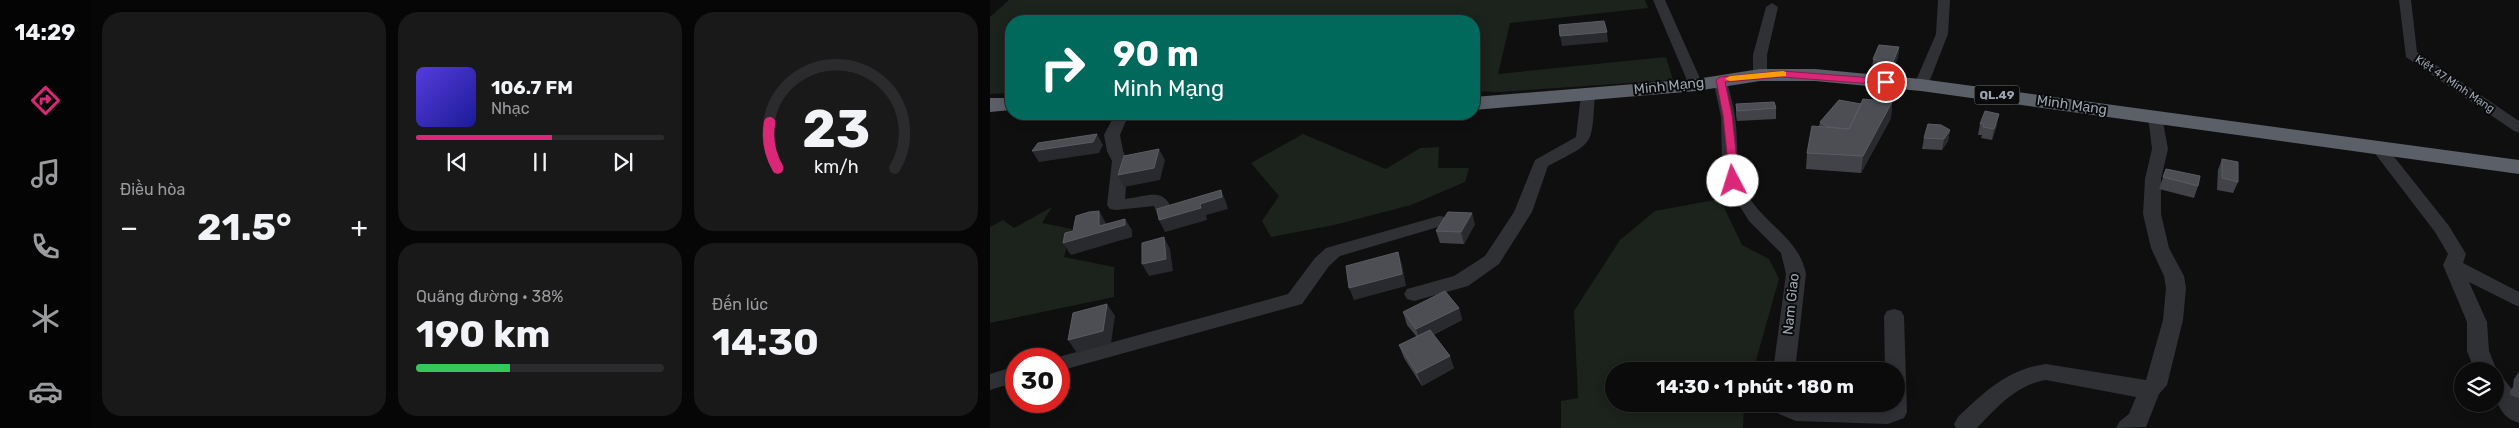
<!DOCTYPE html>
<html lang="vi">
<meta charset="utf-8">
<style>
:root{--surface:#0b0b0c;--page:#19191a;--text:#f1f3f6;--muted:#9a9b9d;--line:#2b2b2d;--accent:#db2777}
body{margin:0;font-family:Rubik,sans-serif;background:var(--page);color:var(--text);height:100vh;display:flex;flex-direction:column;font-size:19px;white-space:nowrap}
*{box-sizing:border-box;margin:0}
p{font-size:16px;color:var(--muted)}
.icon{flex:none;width:28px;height:28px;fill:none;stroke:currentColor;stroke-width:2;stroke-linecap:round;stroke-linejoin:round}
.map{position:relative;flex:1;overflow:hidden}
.details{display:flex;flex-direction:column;gap:12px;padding:12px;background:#060607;width:900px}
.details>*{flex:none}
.guide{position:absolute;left:15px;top:15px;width:475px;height:105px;border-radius:20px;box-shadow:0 2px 12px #0003,0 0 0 1px var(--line);background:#00695c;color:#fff;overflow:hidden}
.controls{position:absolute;left:1464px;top:362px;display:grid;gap:10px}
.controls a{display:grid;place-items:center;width:50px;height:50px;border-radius:50%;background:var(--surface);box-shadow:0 2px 12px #0003,0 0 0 1px var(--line);font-size:25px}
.speed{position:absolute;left:15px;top:348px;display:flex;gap:10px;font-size:25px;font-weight:700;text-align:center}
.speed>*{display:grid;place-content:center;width:65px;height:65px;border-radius:50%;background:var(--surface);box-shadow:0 2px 12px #0003,0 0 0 1px var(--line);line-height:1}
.speed .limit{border:8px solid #d22;background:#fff;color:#111}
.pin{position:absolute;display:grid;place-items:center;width:42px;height:42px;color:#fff;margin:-21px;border:2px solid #fff;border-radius:50%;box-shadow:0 1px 5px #0007}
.me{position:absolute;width:55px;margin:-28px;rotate:355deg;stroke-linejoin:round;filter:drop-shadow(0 0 4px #0008)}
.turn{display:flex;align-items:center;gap:18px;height:105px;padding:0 25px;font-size:22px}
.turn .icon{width:65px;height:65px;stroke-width:2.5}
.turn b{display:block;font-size:35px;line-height:42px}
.big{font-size:38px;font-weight:700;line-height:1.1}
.details .card{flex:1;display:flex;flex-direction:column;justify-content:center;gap:8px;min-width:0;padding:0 18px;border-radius:20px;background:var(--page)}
.details .dial{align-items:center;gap:0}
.dial svg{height:130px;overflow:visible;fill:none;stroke:var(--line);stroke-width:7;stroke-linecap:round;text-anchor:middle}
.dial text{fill:var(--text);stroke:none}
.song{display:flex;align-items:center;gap:15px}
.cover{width:60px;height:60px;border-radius:8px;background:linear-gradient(135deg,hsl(250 70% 55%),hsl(240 70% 35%))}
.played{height:5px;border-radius:2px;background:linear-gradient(90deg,var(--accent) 55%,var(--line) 55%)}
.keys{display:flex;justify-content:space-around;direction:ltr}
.heat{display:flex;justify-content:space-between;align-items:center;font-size:28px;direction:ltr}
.charge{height:8px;border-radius:4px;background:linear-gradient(90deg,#34c759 38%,var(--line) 0)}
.details .tiles{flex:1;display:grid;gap:12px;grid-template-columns:repeat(3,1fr)}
.card:first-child{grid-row:span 2}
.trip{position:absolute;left:615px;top:362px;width:300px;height:50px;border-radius:25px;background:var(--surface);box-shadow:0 2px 12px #0003,0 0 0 1px var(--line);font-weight:700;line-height:50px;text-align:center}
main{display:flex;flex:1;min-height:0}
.menu{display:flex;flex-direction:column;width:90px;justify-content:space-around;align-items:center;background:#040405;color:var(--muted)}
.menu .icon{width:35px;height:35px}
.menu .selected{color:var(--accent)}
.menu b{font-size:22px;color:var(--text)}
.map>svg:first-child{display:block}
.green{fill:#1b231c}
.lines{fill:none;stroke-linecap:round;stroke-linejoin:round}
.minor{fill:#2f3135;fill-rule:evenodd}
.highway{fill:#5b5f67;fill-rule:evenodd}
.wall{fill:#424348}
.shaded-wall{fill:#292a2d}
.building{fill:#4c4e53;stroke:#595c62}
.route{fill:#db2777;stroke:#8e194d}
.slow{fill:#f59e0b}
.labels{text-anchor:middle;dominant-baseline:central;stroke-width:4;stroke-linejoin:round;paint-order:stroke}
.far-street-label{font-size:11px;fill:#9ea6b2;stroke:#0a0a0b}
.shield{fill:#0a0a0b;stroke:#727780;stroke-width:1}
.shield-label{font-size:12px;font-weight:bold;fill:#9ea6b2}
.street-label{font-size:14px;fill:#9ea6b2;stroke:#0a0a0b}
</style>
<main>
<nav class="menu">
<b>14:29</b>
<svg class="icon selected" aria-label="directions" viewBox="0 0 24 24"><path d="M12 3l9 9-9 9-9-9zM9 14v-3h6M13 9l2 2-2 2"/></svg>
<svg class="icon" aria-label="music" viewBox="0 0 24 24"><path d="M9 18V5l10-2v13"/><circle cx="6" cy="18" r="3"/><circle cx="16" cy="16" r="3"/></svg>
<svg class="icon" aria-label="phone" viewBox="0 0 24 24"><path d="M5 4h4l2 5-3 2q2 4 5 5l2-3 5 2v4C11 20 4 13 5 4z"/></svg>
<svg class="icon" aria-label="climate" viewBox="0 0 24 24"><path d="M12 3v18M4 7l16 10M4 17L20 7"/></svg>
<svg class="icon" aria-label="car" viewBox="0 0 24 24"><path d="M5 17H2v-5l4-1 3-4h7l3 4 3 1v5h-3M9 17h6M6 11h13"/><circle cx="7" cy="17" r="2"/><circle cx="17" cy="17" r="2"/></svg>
</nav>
<section class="details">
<div class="tiles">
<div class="card"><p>Điều hòa</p>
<div class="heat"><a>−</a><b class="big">21.5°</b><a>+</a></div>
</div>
<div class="card">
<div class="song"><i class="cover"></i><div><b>106.7 FM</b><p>Nhạc</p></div></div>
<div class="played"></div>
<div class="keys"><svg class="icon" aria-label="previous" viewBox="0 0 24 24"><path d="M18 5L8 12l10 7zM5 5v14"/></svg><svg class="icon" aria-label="pause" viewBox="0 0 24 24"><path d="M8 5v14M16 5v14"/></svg><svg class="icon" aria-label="next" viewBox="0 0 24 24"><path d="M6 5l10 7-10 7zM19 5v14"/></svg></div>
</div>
<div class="card dial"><svg viewBox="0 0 100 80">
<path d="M14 69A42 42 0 1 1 86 69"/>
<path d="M14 69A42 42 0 0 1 9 41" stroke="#db2777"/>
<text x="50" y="56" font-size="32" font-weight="700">23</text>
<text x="50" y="72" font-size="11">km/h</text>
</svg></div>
<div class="card"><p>Quãng đường · 38%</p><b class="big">190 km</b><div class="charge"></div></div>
<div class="card"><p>Đến lúc</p><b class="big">14:30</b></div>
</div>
</section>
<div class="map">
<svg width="1529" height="428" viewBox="0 0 1529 428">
<rect width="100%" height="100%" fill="#0f0f10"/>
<path class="green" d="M19,0H655L658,8L520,23L508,74L676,57L683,80L510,92L484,91V21H21V93L0,94V17Z
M313,134L396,169L430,148L449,147L448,168H479L475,182L421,205L344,225L281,237L272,221L289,196L261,163Z
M730,199L752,245L779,259L789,279L763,371H624V404H754L753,428H571V401L588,398L584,311L630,240L665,211Z
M62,207L52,223L82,229L74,257L124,267V297L0,323V227L13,220L24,228Z"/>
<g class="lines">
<path class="minor" d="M663,0H675L713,85L711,88L706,89L699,85Z
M948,0H960L958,34L938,85L931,89L924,85L946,34Z
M1409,0H1421L1427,52L1529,121V133L1524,131L1416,57Z
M782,3L788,7L777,55V75L770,79L763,75V55L776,7Z
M730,76L737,80C739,92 744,105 745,117C749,142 744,169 756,192C773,224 809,237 816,274L805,371H783L796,274L791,253L759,221L737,186L732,161L731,117L723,80Z
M598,90L605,94C601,147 606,141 558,166L542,212L509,264L478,286L424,301L417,299L414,294L417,289L464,276L495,256L524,212L545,160L586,137L591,94Z
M1165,112L1172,116L1178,149L1171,179V214L1179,248L1194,276L1196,288L1193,320L1177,385L1169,394L1156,427L1126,428L1130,421L1139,414L1146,397L1056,380C1027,384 1006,408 987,428H966L964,424L968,417C994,392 1018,369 1056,364L1156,380L1173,320L1176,288L1174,276L1161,248L1153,214L1155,179L1162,149L1158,116Z
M125,114H139L130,135L133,151L138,161L135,199C163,195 176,186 185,218L182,222H170L164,206L126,210L120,209L117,205L122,161L117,151L114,135Z
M1388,142L1394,144L1459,226L1476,254L1473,263L1529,292V307L1479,282L1497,322L1499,351L1507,371L1505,374V371H1485L1477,351V322L1453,265L1458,254L1445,232L1380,147Z
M449,216L455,217L458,221L455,225L350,256L339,266L312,304L69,371V359H61L298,294L325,258L336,248Z
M904,309L911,311L914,316L917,412L914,418L898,424L806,421L789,414L784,404L895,406V404H906V371H895L894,316L897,311Z
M26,366V382L0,390V374Z
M1505,376L1513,378L1529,398V423C1506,416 1505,396 1505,376Z"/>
<path class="highway" d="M770,69H825L931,79L1529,160V174L931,91L825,81H770L706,91L484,110V97L706,79Z
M0,98H21V110L0,112Z"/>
</g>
<path class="wall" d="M909,47L908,57L902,72L897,74L882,69L883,59Z
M902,102L901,118L871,173L816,169L817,153L829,126L830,122L871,104Z
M746,104L786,108V119L747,121L746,115Z
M990,124L1007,125L1002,140L991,138L992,135H988Z
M960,130L958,141L952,150L932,149L934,138Z
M1232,159L1248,182L1243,193L1227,190L1228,170Z
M1176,169L1208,186L1204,198L1169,189Z
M485,224L474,244L450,243L446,231Z
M469,308L472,320L443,335L464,368L432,386L414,358L409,345L427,337L417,325L413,312Z
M1529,372V398L1520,395V391L1523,387L1524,379Z"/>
<path class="shaded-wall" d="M617,32L618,42L572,46L570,36Z
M909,47L908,57L902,72L897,74L898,63Z
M902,102L901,118L871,173L873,156Z
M1009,114L1007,125L1002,140L1004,129Z
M960,130L958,141L952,150L954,139Z
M107,134L113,145L109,153L49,162L42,151Z
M169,149L175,160L170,180L134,187L128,175Z
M231,190L236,202L238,209L216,215L217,220L175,232L169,220L210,204Z
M109,211L116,223V231L135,219L142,230V237L81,255L73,243L109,226Z
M482,213L485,224L474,244L471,232Z
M174,237L180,249L183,271L159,276L152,264Z
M408,252L412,264L416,286L364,300L359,288Z
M117,304L125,316L121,343L87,353L78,340Z
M469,308L472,320L430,341L426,329Z
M460,356L464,368L432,386L427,373Z"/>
<path class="building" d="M614,21L617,32L570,36L569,25Z
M889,45L909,47L903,62L898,63L883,59Z
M873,99L902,102L873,156L817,153L822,126L859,129Z
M849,100L871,104L859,129L838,127L830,122Z
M784,102L786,108L747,111L746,104Z
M995,111L1009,114L1004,129L993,127L994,124H990Z
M938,124L951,125L960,130L954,139L934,138Z
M107,134L103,142L42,151L48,143Z
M169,149L164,168L128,175L134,156Z
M1232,159L1248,162V182L1232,178Z
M1176,169L1210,176L1208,186L1173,177Z
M231,190L232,197L210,204L211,208L169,220L167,209Z
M109,211V226L135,219V225L73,243L75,233L83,231L86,216L99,212Z
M458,212L482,213L471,232L446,231Z
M174,237L176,259L152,264V243Z
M408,252L412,274L359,288L356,266Z
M455,291L469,308L426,329L413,312Z
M117,304L113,331L78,340L83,313Z
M440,330L460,356L427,373L409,345Z"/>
<path class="route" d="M792,71L896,79L900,82L896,85L792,77L735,82L742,115L749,181L747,183H740L733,115L726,80L730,77Z"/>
<path class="slow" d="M793,71L796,72V76L740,81L735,79L740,76Z"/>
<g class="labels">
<g class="far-street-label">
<text transform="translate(1465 84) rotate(34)">Kiệt 47 Minh Mạng</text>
</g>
<rect class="shield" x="984.5" y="85.5" width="45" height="19" rx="4"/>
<g class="shield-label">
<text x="1007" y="95">QL.49</text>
</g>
<g class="street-label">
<text transform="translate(679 86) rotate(-6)">Minh Mạng</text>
<text transform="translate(1082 105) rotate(8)">Minh Mạng</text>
<text transform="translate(801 304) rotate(-84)">Nam Giao</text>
</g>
</g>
</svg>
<div class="controls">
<a><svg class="icon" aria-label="layers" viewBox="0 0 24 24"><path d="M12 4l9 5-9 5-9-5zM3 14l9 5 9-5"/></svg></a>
</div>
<div class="speed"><div class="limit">30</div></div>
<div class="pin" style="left:896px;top:82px;background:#d93025"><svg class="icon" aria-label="arrive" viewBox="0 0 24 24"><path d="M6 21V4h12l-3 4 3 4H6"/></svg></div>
<svg class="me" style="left:743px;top:181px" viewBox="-20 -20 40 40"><circle r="19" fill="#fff"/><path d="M0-13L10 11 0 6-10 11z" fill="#db2777"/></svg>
<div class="trip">14:30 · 1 phút · 180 m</div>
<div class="guide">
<div class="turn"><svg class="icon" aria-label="right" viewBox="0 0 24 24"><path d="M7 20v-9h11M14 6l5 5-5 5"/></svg><div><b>90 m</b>Minh Mạng</div></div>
</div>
</div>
</main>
